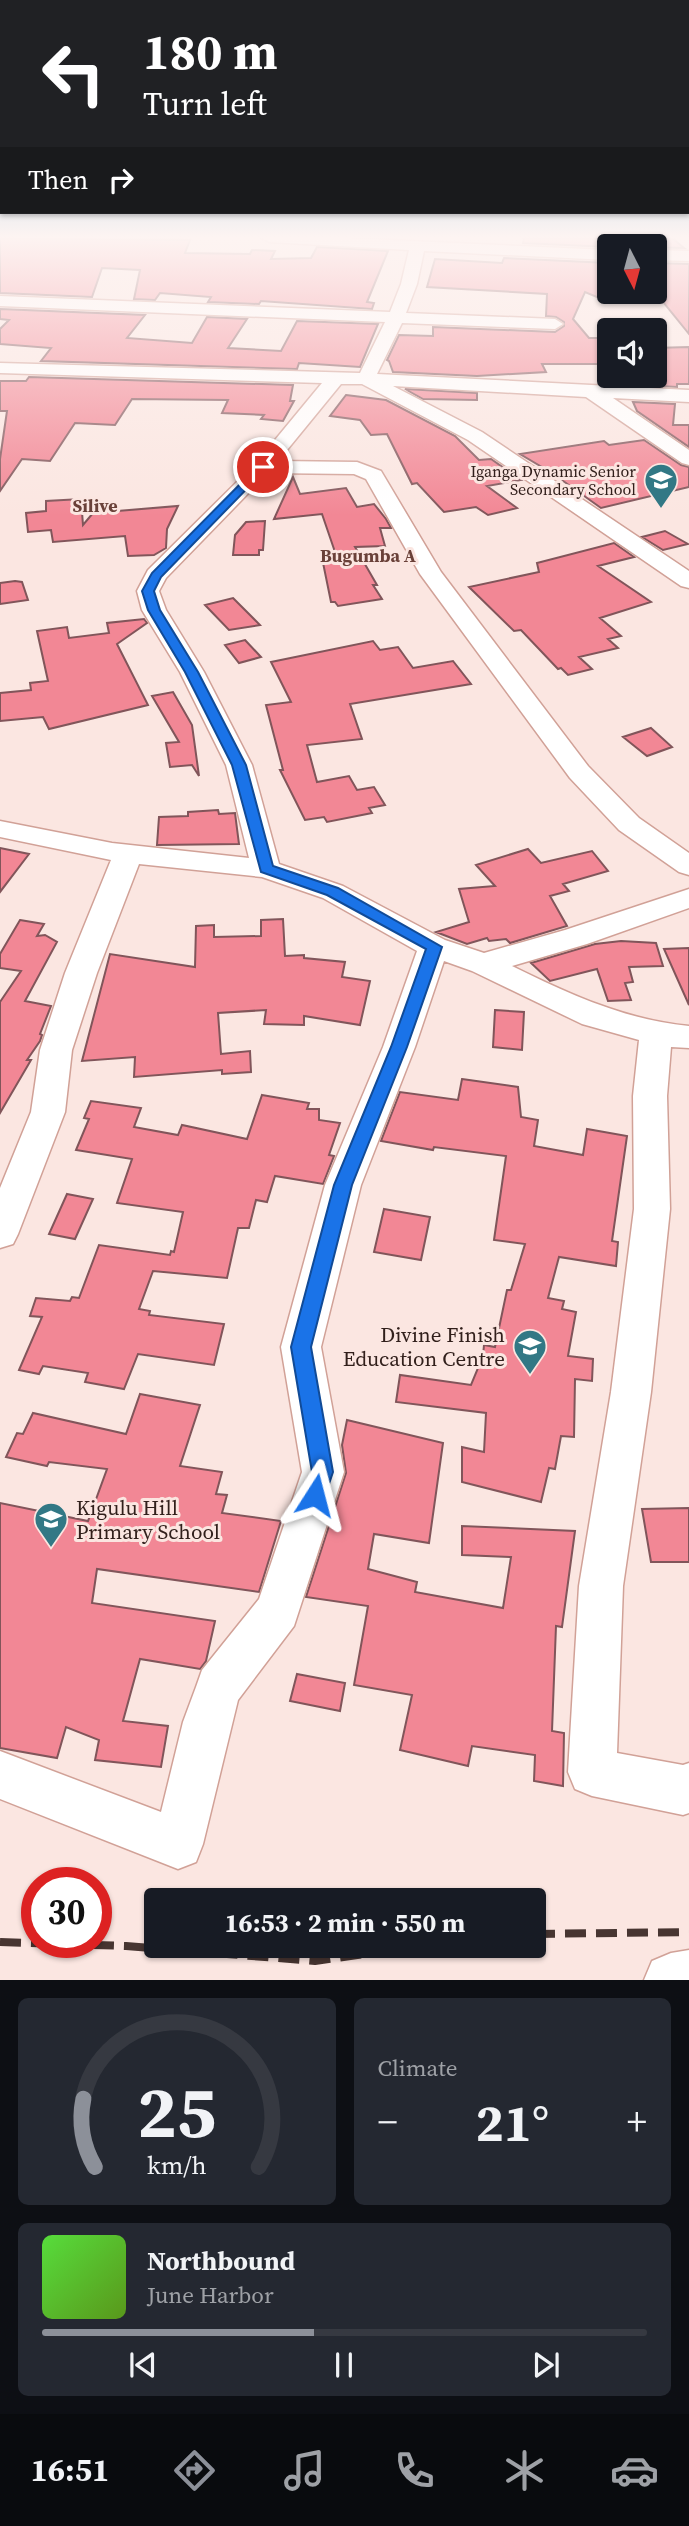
<!DOCTYPE html>
<meta charset="utf-8">
<style>
:root{--surface:#171b24;--page:#242831;--text:#f1f3f6;--muted:#9ea1a6;--line:#363941;--accent:#8c9099}
body{margin:0;font-family:"Source Serif 4",serif;background:var(--page);color:var(--text);height:100vh;display:flex;flex-direction:column;font-size:26px;white-space:nowrap}
*{box-sizing:border-box;margin:0}
p{font-size:23px;color:var(--muted)}
.icon{flex:none;width:38px;height:38px;fill:none;stroke:currentColor;stroke-width:2;stroke-linecap:round;stroke-linejoin:round}
.map{position:relative;height:1980px;overflow:hidden}
.side{display:flex;flex-direction:column;gap:18px;padding:18px;background:#0d0f14;flex:1}
.side>*{flex:none}
.hud{position:absolute;left:0px;top:0px;width:690px;height:214px;box-shadow:0 2px 5px #0004;background:#202124;color:#fff;overflow:hidden}
.needle{width:46px;rotate:174deg}
.fabs{position:absolute;left:597px;top:234px;display:grid;gap:14px}
.fabs a{display:grid;place-items:center;width:70px;height:70px;border-radius:7px;background:var(--surface);box-shadow:0 2px 5px #0004;font-size:35px}
.speed{position:absolute;left:21px;top:1867px;display:flex;gap:14px;font-size:35px;font-weight:700;text-align:center}
.speed>*{display:grid;place-content:center;width:91px;height:91px;border-radius:50%;background:var(--surface);box-shadow:0 2px 5px #0004;line-height:1}
.speed .limit{border:10px solid #d22;background:#fff;color:#111}
.pin{position:absolute;display:grid;place-items:center;width:60px;height:60px;color:#fff;margin:-30px;border:4px solid #fff;border-radius:50%;box-shadow:0 2px 7px #0007}
.me{position:absolute;width:77px;margin:-38px;rotate:9deg;stroke-linejoin:round;filter:drop-shadow(0 0 5px #0008)}
.turn{display:flex;align-items:center;gap:24px;height:147px;padding:0 28px;font-size:32px}
.turn .icon{width:91px;height:91px;stroke-width:2.5}
.turn b{display:block;font-size:49px;line-height:60px}
.then{display:flex;align-items:center;height:66px;padding:0 28px;background:#0003;gap:14px;font-size:26px}
.big{font-size:52px;font-weight:700;line-height:1.1}
.side .widget{flex:1;display:flex;flex-direction:column;justify-content:center;gap:10px;min-width:0;padding:0 24px;border-radius:10px;background:var(--page)}
.side .dial{align-items:center;gap:0}
.dial svg{height:182px;overflow:visible;fill:none;stroke:var(--line);stroke-width:7;stroke-linecap:round;text-anchor:middle}
.dial text{fill:var(--text);stroke:none}
.song{display:flex;align-items:center;gap:21px}
.cover{width:84px;height:84px;border-radius:10px;background:linear-gradient(135deg,hsl(110 70% 55%),hsl(90 70% 35%))}
.played{height:7px;border-radius:4px;background:linear-gradient(90deg,var(--accent) 45%,var(--line) 45%)}
.keys{display:flex;justify-content:space-around;direction:ltr}
.heat{display:flex;justify-content:space-between;align-items:center;font-size:38px;direction:ltr}
.side .tiles{flex:1;display:grid;gap:18px;grid-template-columns:1fr 1fr}
.widget:last-child{grid-column:span 2}
.trip{position:absolute;left:144px;top:1888px;width:402px;height:70px;border-radius:7px;background:var(--surface);box-shadow:0 2px 5px #0004;font-weight:700;line-height:70px;text-align:center}
.menu{display:flex;height:112px;justify-content:space-around;align-items:center;background:#090b0e;color:var(--muted)}
.menu .icon{width:49px;height:49px}
.menu .active{color:var(--accent)}
.menu b{font-size:32px;color:var(--text)}
.map>svg:first-child{display:block}
.building{fill:#f28795;stroke:#81555a;stroke-width:2}
.lines{fill:none;stroke-linecap:round;stroke-linejoin:round}
.minor-casing{stroke:#d1a197;stroke-width:3}
.minor{fill:#fff;fill-rule:evenodd}
.rail{stroke:#473531;stroke-width:8;stroke-dasharray:21 10;stroke-linecap:butt}
.route{fill:#1a73e8;stroke:#114b97;stroke-width:2}
.labels{text-anchor:middle;dominant-baseline:central;stroke-width:6;stroke-linejoin:round;paint-order:stroke}
.far-poi-label{font-size:16px;fill:#311f1b;stroke:#fbe6e1;text-anchor:end}
.far-quarter-label{font-size:18px;font-weight:bold;fill:#6a4139;stroke:#fbe6e1}
.near-poi-label{font-size:21px;fill:#311f1b;stroke:#fbe6e1;text-anchor:end}
</style>
<div class="map">
<svg width="689" height="1980" viewBox="0 0 689 1980">
<rect width="100%" height="100%" fill="#fbe6e1"/>
<path class="building" d="M0,238L190,240L185,253L250,254L252,250L275,251L271,259L311,258L317,247L388,251L367,302L374,303L372,309L261,301L259,304L208,302L211,297L160,293L155,300L134,299L140,270L102,268L92,297L0,293Z
M524,238H609V247L523,243Z
M633,238H672L684,248L638,247Z
M504,258L609,263V302L585,292L573,319L589,338H598L609,350V364H542L546,372L477,376L393,372L389,361L387,360L399,335L433,336V327L555,332L564,326V322L556,317L546,316L547,294L427,287L435,259L502,263Z
M654,263L689,264V334L655,292H664L654,275Z
M0,309L145,315L127,338L192,343L207,317L247,319L228,348L281,351L297,321L378,324L360,367L299,363L297,369L41,361L51,348L0,344V329L9,320L0,319Z
M689,347V384H677V387L625,384L622,376H654V348Z
M29,377L293,385L290,401H294L283,421L261,419L264,415L222,413L228,400L132,399L115,425L75,423L50,461L22,459L0,491V459L7,411H0V381H26Z
M405,389L477,393V400L423,399Z
M346,395L386,400L455,436L479,460L491,459L521,480L487,486L517,508L488,515L476,507L444,512L417,483L412,484L387,434L371,435L360,420L330,416Z
M633,402L675,404L673,425H689V447L637,411Z
M644,440L681,465L689,467V487L601,508L552,473L520,454L604,441L609,445Z
M293,477L300,494L346,488L357,507L374,504L386,519L391,528H380L385,546L355,547L377,585H373L382,599L338,606L335,602H331L321,553L335,552L322,514L274,519Z
M81,499L83,525L93,513L178,506L167,529L166,548L154,555L128,556L125,536L53,542L51,530L28,532L26,513L46,511V501Z
M265,521L263,550H259V555H233L235,535L246,522Z
M665,531L688,544L663,550L642,537Z
M614,543L634,557L598,566L651,602L600,618L621,636L608,639L618,648L579,657L592,669L568,675L561,668L558,669L521,630L514,631L469,587L539,572L537,563Z
M15,581L22,582L28,600L0,604V583Z
M233,598L260,625L229,630L205,605Z
M144,619L147,623L117,644L148,705L49,729L43,717L0,721V693L31,690L30,683L48,681L37,631L67,627L69,638L109,633L107,623Z
M245,640L261,657L239,663L225,645Z
M373,641L380,650L398,647L413,668L453,661L471,684L350,704L362,739L307,745L317,782L349,776L357,790L374,787L385,805L369,808L372,813L327,822L324,817L305,820L280,770H283L266,705L291,702L271,662Z
M173,692L192,725L199,776L192,765L170,767L166,743L179,742L152,696Z
M651,728L672,747L647,756L623,737Z
M218,810L219,814L235,813L239,844L157,845L159,817L188,816V812Z
M0,848L29,854L0,892Z
M528,849L541,863L592,851L608,871L563,884L569,891L550,896L567,926L510,943L506,939L489,941L487,938L467,944L436,932L469,922L459,889L495,886L476,865Z
M283,919L285,956L304,955V958L345,962L342,977L370,981L360,1025L304,1016V1025L264,1024L266,1010L218,1013L221,1054L250,1051L251,1072L222,1074V1070L134,1077L135,1057L82,1061L110,954L195,967L196,926L214,925V937L261,936V920Z
M20,920L44,924L37,936L45,935L57,942L25,1001L51,1006L40,1034L42,1035L40,1041L27,1060H31L0,1113V1002L21,971L0,968V954Z
M621,941L656,943L663,966L629,967L633,982L625,983L631,1000L608,1001L597,969L550,981L531,963L595,944Z
M689,948V1005L664,949Z
M495,1010L524,1012L522,1050L493,1047Z
M462,1079L518,1087L521,1117L538,1120L534,1146L583,1155L587,1129L627,1136L612,1241L618,1242L616,1266L559,1257L548,1298L564,1301L562,1309L576,1312L568,1356L593,1359L592,1381L575,1379L574,1437L561,1436L555,1469L549,1468L541,1502L462,1482V1447L484,1452L486,1413L396,1402L400,1375L471,1385L483,1356L484,1345L495,1347L507,1290H511L525,1244L494,1240L506,1156L434,1147L433,1150L381,1141L400,1092L458,1100Z
M262,1095L309,1103L307,1109H319V1120L340,1123L329,1155L334,1156L323,1184L275,1176L267,1202L256,1200L249,1228H238L227,1278L153,1271L139,1309L150,1311L149,1315L224,1324L214,1365L138,1354L124,1389L85,1382L88,1373L43,1366L39,1374L19,1370L42,1317L30,1316L36,1298L70,1301L72,1297L79,1298L99,1245L170,1255L171,1251L174,1252L183,1212L117,1203L132,1159L76,1150L89,1119L84,1118L91,1101L141,1108L134,1127L178,1135L182,1125L247,1139Z
M67,1194L93,1199L75,1239L49,1234Z
M384,1209L430,1217L421,1260L374,1252Z
M140,1394L200,1405L180,1466L222,1472L216,1494L227,1495L222,1513L281,1521L259,1592L97,1569L92,1603L215,1621L206,1661L200,1669L140,1659L123,1721L168,1726L161,1767L95,1760L99,1740L66,1727L57,1758L0,1748V1503L88,1521L107,1469L49,1462L47,1466L6,1457L17,1433L23,1434L33,1413L126,1434Z
M347,1420L443,1443L429,1543L374,1534L368,1569L417,1582L415,1592L503,1608L511,1557L462,1555V1526L575,1531L562,1627L556,1626L552,1731L564,1733L563,1786L534,1781L535,1755L472,1746L468,1766L400,1750L412,1695L354,1685L368,1606L306,1597L346,1473L342,1445Z
M689,1508V1562H651L642,1509Z
M297,1674L345,1683L340,1711L290,1701Z"/>
<g class="lines">
<defs>
<path id="minor" d="M262,238H345L609,250V260L424,251L417,284L406,313L555,319L563,324L555,329L402,323L377,374L689,390V402L613,398L689,450V465L682,463L586,397L393,386L482,432L689,571V588L681,586L468,440L362,384H341L278,461L357,462L381,471L441,572L588,766L639,818L689,853V875L679,872L619,830L570,778L420,574L366,479L354,474L268,473L166,578L159,591L166,610L204,672L252,765L279,864L343,886L445,940L484,953L565,930L689,889V908L587,944L512,966C569,994 625,1020 689,1026V1048L671,1047L667,1096L670,1209L651,1392L623,1586L617,1753L683,1765L689,1763V1813L683,1815L592,1796L575,1789L568,1772L579,1586L611,1392L634,1209L633,1096L639,1040L582,1024L472,971L444,961L415,1047L361,1185L321,1347L344,1472L294,1626L238,1700L203,1844L196,1862L178,1869L0,1799V1751L161,1812L183,1722L196,1687L202,1670L259,1599L302,1472L281,1347L325,1185L383,1047L417,951L323,898L262,877L139,864L97,973L72,1050L65,1112L18,1234L13,1244L0,1248V1188L31,1112L40,1050L65,973L111,860L0,837V821L112,843L249,858L226,765L180,672L142,610L137,591L148,570L256,463L322,383L0,373V363L360,373L385,322L0,306V296L390,312L401,284L409,250L269,242Z
M654,250L689,251V261L654,260Z
M689,1950V1980H644L652,1961L671,1953Z"/>
</defs>
<use href="#minor" class="minor-casing"/>
<use href="#minor" class="minor"/>
<path class="rail" d="M534,1934L689,1932
M0,1942L126,1946L315,1961L422,1946"/>
</g>
<linearGradient id="sky" x2="0" y2="1"><stop stop-color="#6cb6dd"/><stop offset="0.46" stop-color="#fdf4f2"/><stop offset="1" stop-color="#fdf4f2" stop-opacity="0"/></linearGradient>
<rect width="689" height="515" fill="url(#sky)"/>
<path class="route" d="M259,465L268,467L161,577L154,591L160,610L198,672L246,765L273,866L338,888L442,947L407,1047L352,1185L311,1347L333,1472L323,1502L315,1505L308,1502L305,1495L312,1472L291,1347L334,1185L391,1047L426,949L327,895L261,872L232,765L185,672L148,610L142,591L152,573Z"/>
<defs>
<symbol id="school-pin" viewBox="-11 -11 22 30"><path d="M0 17L-7.5 6A9.5 9.5 0 1 1 7.5 6Z" fill="#327885" stroke="#fbe6e1"/><path d="M0-5L7-2L0 1L-7-2ZM-4 1L0 2.5L4 1V4Q0 6-4 4Z" fill="#fff"/></symbol>
</defs>
<g fill-rule="evenodd">
<use href="#school-pin" x="642" y="461" width="38" height="52"/>
<use href="#school-pin" x="511" y="1327" width="38" height="52"/>
<use href="#school-pin" x="32" y="1500" width="38" height="52"/>
</g>
<g class="labels">
<g class="far-poi-label">
<text x="636" y="471">Iganga Dynamic Senior<tspan x="636" dy="18">Secondary School</tspan></text>
</g>
<g class="far-quarter-label">
<text x="95" y="505">Silive</text>
<text x="368" y="555">Bugumba A</text>
</g>
<g class="near-poi-label">
<text x="505" y="1334">Divine Finish<tspan x="505" dy="24">Education Centre</tspan></text>
<text x="76" y="1507" text-anchor="start">Kigulu Hill<tspan x="76" dy="24">Primary School</tspan></text>
</g>
</g>
</svg>
<div class="fabs">
<a><svg class="needle" viewBox="-14 -14 28 28"><path d="M0-13l5 13h-10z" fill="#e53935"/><path d="M0 13l5-13h-10z" fill="#9ea1a6"/></svg></a>
<a><svg class="icon" aria-label="sound" viewBox="0 0 24 24"><path d="M4 9h4l5-4v14l-5-4H4zM17 9q2 3 0 6"/></svg></a>
</div>
<div class="speed"><div class="limit">30</div></div>
<div class="pin" style="left:263px;top:467px;background:#d93025"><svg class="icon" aria-label="arrive" viewBox="0 0 24 24"><path d="M6 21V4h12l-3 4 3 4H6"/></svg></div>
<svg class="me" style="left:315px;top:1495px" viewBox="-20 -20 40 40"><path d="M0-17L14 15 0 8-14 15z" fill="#1a73e8" stroke="#fff" stroke-width="4"/></svg>
<div class="trip">16:53 · 2 min · 550 m</div>
<div class="hud">
<div class="turn"><svg class="icon" aria-label="left" viewBox="0 0 24 24"><path d="M17 20v-9H6M10 6l-5 5 5 5"/></svg><div><b>180 m</b>Turn left</div></div>
<div class="then">Then<svg class="icon" aria-label="right" viewBox="0 0 24 24"><path d="M7 20v-9h11M14 6l5 5-5 5"/></svg></div>
</div>
</div>
<section class="side">
<div class="tiles">
<div class="widget dial"><svg viewBox="0 0 100 80">
<path d="M14 69A42 42 0 1 1 86 69"/>
<path d="M14 69A42 42 0 0 1 9 39" stroke="#8c9099"/>
<text x="50" y="56" font-size="32" font-weight="700">25</text>
<text x="50" y="72" font-size="11">km/h</text>
</svg></div>
<div class="widget"><p>Climate</p>
<div class="heat"><a>−</a><b class="big">21°</b><a>+</a></div>
</div>
<div class="widget">
<div class="song"><i class="cover"></i><div><b>Northbound</b><p>June Harbor</p></div></div>
<div class="played"></div>
<div class="keys"><svg class="icon" aria-label="previous" viewBox="0 0 24 24"><path d="M18 5L8 12l10 7zM5 5v14"/></svg><svg class="icon" aria-label="pause" viewBox="0 0 24 24"><path d="M8 5v14M16 5v14"/></svg><svg class="icon" aria-label="next" viewBox="0 0 24 24"><path d="M6 5l10 7-10 7zM19 5v14"/></svg></div>
</div>
</div>
</section>
<nav class="menu">
<b>16:51</b>
<svg class="icon active" aria-label="directions" viewBox="0 0 24 24"><path d="M12 3l9 9-9 9-9-9zM9 14v-3h6M13 9l2 2-2 2"/></svg>
<svg class="icon" aria-label="music" viewBox="0 0 24 24"><path d="M9 18V5l10-2v13"/><circle cx="6" cy="18" r="3"/><circle cx="16" cy="16" r="3"/></svg>
<svg class="icon" aria-label="phone" viewBox="0 0 24 24"><path d="M5 4h4l2 5-3 2q2 4 5 5l2-3 5 2v4C11 20 4 13 5 4z"/></svg>
<svg class="icon" aria-label="climate" viewBox="0 0 24 24"><path d="M12 3v18M4 7l16 10M4 17L20 7"/></svg>
<svg class="icon" aria-label="car" viewBox="0 0 24 24"><path d="M5 17H2v-5l4-1 3-4h7l3 4 3 1v5h-3M9 17h6M6 11h13"/><circle cx="7" cy="17" r="2"/><circle cx="17" cy="17" r="2"/></svg>
</nav>
